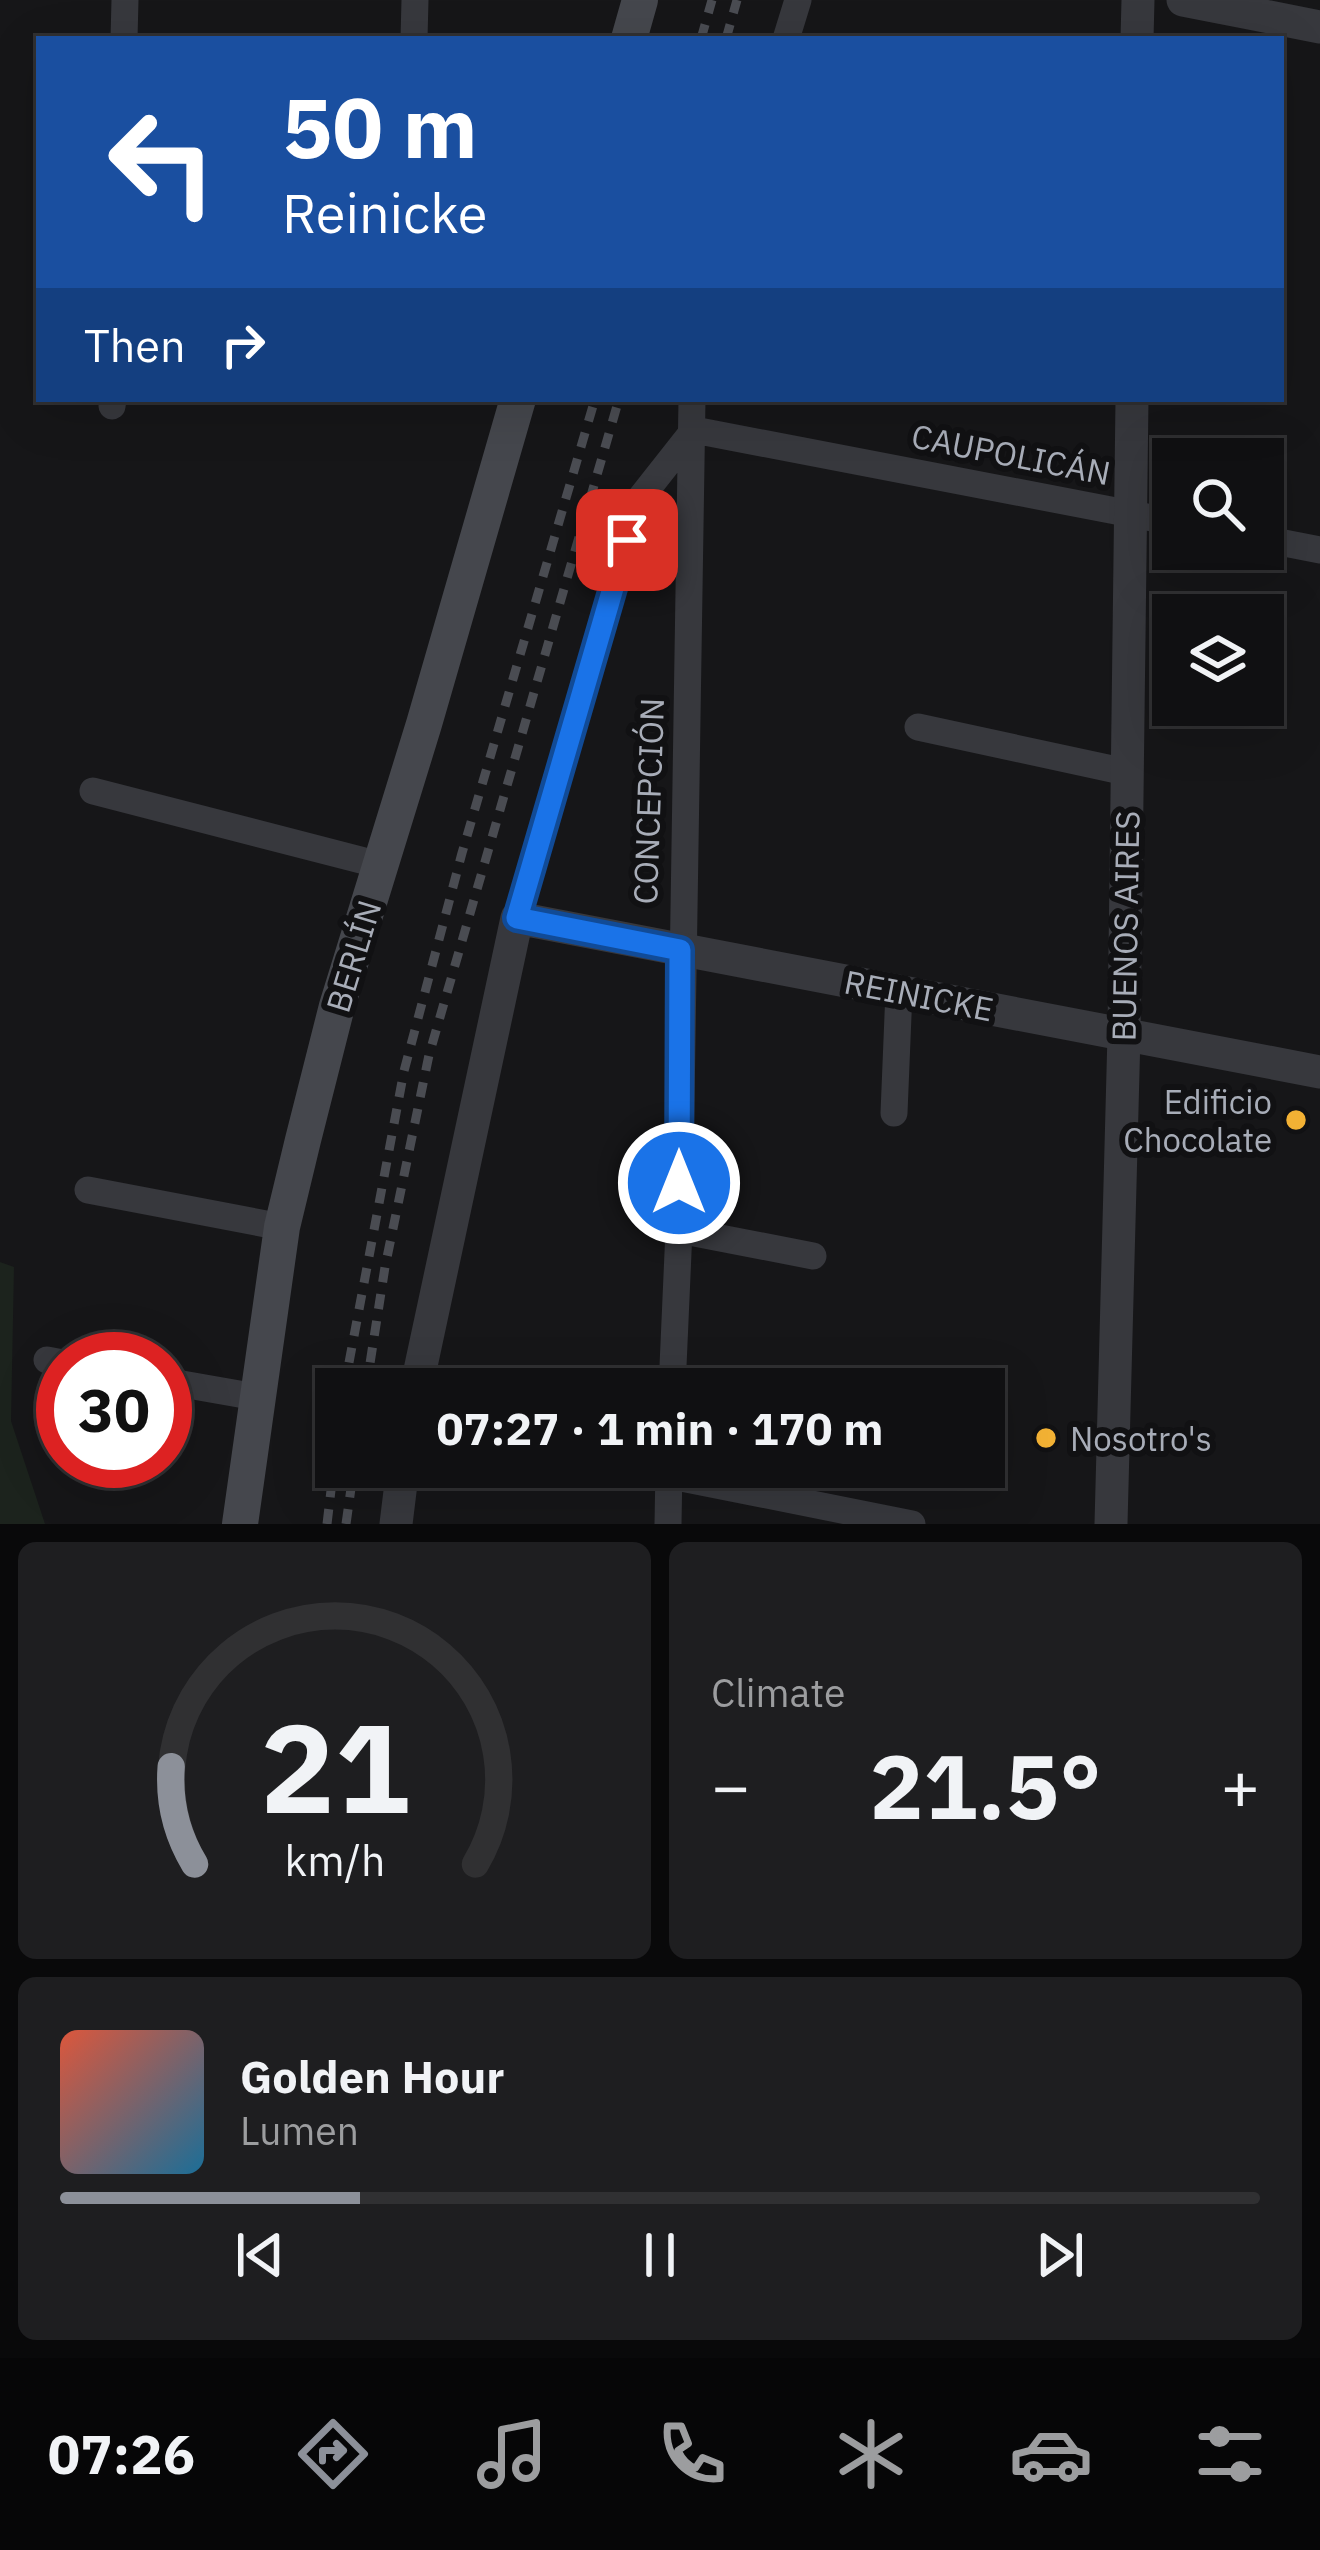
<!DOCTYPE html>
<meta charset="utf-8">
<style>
:root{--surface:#101012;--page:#1e1e20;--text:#f1f3f6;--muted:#9c9d9f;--line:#303032;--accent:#8c9099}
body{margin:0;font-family:"IBM Plex Sans",sans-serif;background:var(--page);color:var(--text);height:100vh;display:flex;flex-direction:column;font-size:45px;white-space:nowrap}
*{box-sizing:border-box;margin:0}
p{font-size:39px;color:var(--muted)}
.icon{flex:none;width:66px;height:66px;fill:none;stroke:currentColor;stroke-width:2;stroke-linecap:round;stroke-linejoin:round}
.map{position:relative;height:1524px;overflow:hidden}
.side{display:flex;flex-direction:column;gap:18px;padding:18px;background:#09090a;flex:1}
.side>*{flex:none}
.hud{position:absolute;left:36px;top:36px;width:1248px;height:366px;border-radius:0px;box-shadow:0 12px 48px #0002,0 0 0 3px var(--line);background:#1a4fa0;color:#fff;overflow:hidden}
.tools{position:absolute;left:1152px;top:438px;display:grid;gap:24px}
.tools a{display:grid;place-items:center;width:132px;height:132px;border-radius:0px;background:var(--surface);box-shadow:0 12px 48px #0002,0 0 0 3px var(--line);font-size:60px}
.speed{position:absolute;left:36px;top:1332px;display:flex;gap:24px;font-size:60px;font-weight:700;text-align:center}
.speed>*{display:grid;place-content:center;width:156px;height:156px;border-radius:50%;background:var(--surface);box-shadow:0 12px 48px #0002,0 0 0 3px var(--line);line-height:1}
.speed .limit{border:18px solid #d22;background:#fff;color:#111}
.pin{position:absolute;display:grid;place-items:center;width:102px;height:102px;color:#fff;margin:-51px;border-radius:24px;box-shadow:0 6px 18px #0006}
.me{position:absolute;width:132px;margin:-66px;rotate:0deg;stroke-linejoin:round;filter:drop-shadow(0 0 9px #0008)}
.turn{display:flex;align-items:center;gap:42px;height:252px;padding:0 48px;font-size:54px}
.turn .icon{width:156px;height:156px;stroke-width:2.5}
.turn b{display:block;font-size:84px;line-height:102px}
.then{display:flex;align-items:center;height:114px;padding:0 48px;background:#0003;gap:24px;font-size:45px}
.big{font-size:90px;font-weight:700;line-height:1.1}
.side .card{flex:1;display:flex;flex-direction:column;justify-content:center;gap:18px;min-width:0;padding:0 42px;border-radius:18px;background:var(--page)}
.side .dial{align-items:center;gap:0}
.dial svg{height:312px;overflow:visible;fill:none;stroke:var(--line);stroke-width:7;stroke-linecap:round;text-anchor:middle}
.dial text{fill:var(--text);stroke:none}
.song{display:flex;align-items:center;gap:36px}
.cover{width:144px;height:144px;border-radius:18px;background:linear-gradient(135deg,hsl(10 70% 55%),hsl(200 70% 35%))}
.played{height:12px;border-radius:6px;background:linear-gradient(90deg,var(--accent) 25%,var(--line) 25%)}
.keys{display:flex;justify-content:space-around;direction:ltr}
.heat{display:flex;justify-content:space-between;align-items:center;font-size:66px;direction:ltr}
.side .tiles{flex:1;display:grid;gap:18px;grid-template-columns:1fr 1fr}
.card:last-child{grid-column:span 2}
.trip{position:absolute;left:315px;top:1368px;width:690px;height:120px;border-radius:0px;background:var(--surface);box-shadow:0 12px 48px #0002,0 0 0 3px var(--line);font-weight:700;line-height:120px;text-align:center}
.dock{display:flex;height:192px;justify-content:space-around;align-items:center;background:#060607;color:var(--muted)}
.dock .icon{width:84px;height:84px}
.dock .on{color:var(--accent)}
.dock b{font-size:54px;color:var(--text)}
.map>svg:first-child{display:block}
.green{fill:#1c231d}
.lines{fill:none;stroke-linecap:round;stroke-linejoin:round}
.minor{stroke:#37383d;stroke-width:27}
.tertiary{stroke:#37383d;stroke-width:33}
.secondary{stroke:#45474d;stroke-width:36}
.rail{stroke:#4a4c52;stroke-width:9;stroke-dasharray:15 12;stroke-linecap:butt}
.route-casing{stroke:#114b97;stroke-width:30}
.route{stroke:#1a73e8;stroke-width:21}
.poi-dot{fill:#f2b134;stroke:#111113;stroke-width:4.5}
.labels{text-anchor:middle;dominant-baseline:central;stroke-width:12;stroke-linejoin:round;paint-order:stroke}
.street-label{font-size:33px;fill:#a8adb8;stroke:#111113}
.poi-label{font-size:33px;fill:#a8adb8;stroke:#111113;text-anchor:end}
</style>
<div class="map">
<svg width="1320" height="1524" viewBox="0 0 1320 1524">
<rect width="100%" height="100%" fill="#161618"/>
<path class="green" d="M0,1262L14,1267L11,1421L45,1524H0Z"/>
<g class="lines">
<path class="minor" d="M124,39L125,0
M414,39L415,0
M786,39L798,0
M112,406L113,399
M694,430L1173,522
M1263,539L1320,550
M918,727L1126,772
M93,791L380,865
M517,918L638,501L694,430
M894,1113L899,991
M88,1190L282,1227
M679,1230L813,1256
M47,1360L63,1363
M165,1381L256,1397
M672,1389L679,1230L692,399
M626,1467L912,1524
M668,1524L669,1467"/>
<path class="tertiary" d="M1183,0L1320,27
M1137,39L1138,0
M416,1389L517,918L1320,1072
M396,1524L403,1467
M1111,1524L1124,1034L1132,399"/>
<path class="secondary" d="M629,39L640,0
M240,1524L282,1227L303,1140L337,1006L424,724L518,399"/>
<path class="rail" d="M701,39L712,0
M726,39L737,0
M344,1389L404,1071L462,853L595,399
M366,1389L385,1267L429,1055L619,399
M327,1524L336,1448
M346,1524L354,1467"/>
</g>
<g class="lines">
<defs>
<path id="route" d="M627,540L517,918L680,950L679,1183"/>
</defs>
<use href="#route" class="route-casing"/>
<use href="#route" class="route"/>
</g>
<g class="poi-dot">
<circle cx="1296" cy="1120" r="12"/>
<circle cx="1046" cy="1438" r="12"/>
</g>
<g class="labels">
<g class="street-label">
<text transform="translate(1011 454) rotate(11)">CAUPOLICÁN</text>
<text transform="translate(648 801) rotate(-88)">CONCEPCIÓN</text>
<text transform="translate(1125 926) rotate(-89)">BUENOS AIRES</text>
<text transform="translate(353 956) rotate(-73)">BERLÍN</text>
<text transform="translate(919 995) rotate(11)">REINICKE</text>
</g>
<g class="poi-label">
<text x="1272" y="1101">Edificio<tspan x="1272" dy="38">Chocolate</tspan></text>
<text x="1070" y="1438" text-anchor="start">Nosotro's</text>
</g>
</g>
</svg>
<div class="tools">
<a><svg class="icon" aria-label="search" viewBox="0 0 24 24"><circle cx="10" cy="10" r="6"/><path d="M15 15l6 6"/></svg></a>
<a><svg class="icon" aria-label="layers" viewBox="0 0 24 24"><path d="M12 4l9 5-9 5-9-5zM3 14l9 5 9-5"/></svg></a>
</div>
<div class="speed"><div class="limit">30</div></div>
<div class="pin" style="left:627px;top:540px;background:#d93025"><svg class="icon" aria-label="arrive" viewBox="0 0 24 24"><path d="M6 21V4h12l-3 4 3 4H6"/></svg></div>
<svg class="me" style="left:679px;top:1183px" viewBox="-20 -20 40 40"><circle r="17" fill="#1a73e8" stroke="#fff" stroke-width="3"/><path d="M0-11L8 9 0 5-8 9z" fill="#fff"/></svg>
<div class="trip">07:27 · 1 min · 170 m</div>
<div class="hud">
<div class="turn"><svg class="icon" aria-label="left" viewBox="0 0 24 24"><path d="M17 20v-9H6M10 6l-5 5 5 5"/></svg><div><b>50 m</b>Reinicke</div></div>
<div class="then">Then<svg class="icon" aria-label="right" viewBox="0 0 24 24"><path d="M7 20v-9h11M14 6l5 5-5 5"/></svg></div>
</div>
</div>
<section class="side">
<div class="tiles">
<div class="card dial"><svg viewBox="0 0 100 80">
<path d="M14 69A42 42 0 1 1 86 69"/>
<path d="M14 69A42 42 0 0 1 8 44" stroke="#8c9099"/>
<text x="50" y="56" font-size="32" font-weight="700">21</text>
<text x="50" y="72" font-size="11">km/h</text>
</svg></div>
<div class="card"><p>Climate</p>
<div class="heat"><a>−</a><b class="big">21.5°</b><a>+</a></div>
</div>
<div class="card">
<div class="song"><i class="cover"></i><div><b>Golden Hour</b><p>Lumen</p></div></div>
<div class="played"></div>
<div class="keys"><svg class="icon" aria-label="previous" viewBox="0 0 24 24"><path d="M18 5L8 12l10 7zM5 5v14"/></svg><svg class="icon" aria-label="pause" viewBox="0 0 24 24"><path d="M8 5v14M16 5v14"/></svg><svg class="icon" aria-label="next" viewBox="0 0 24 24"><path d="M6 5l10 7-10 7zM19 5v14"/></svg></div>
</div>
</div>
</section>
<nav class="dock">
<b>07:26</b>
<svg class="icon on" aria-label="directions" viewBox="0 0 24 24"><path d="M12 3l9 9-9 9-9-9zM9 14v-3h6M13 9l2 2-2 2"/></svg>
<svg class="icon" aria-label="music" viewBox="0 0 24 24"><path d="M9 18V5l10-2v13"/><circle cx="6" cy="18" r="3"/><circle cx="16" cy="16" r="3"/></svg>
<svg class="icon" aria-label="phone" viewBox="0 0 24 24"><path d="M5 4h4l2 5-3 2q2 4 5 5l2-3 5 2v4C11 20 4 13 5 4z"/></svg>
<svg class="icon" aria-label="climate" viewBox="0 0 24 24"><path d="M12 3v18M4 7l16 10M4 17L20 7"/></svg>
<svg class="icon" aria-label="car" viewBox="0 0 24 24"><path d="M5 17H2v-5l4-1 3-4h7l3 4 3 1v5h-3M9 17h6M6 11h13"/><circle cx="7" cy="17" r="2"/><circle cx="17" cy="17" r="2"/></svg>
<svg class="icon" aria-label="filters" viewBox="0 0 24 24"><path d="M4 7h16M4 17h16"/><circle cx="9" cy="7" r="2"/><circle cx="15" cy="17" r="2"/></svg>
</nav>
